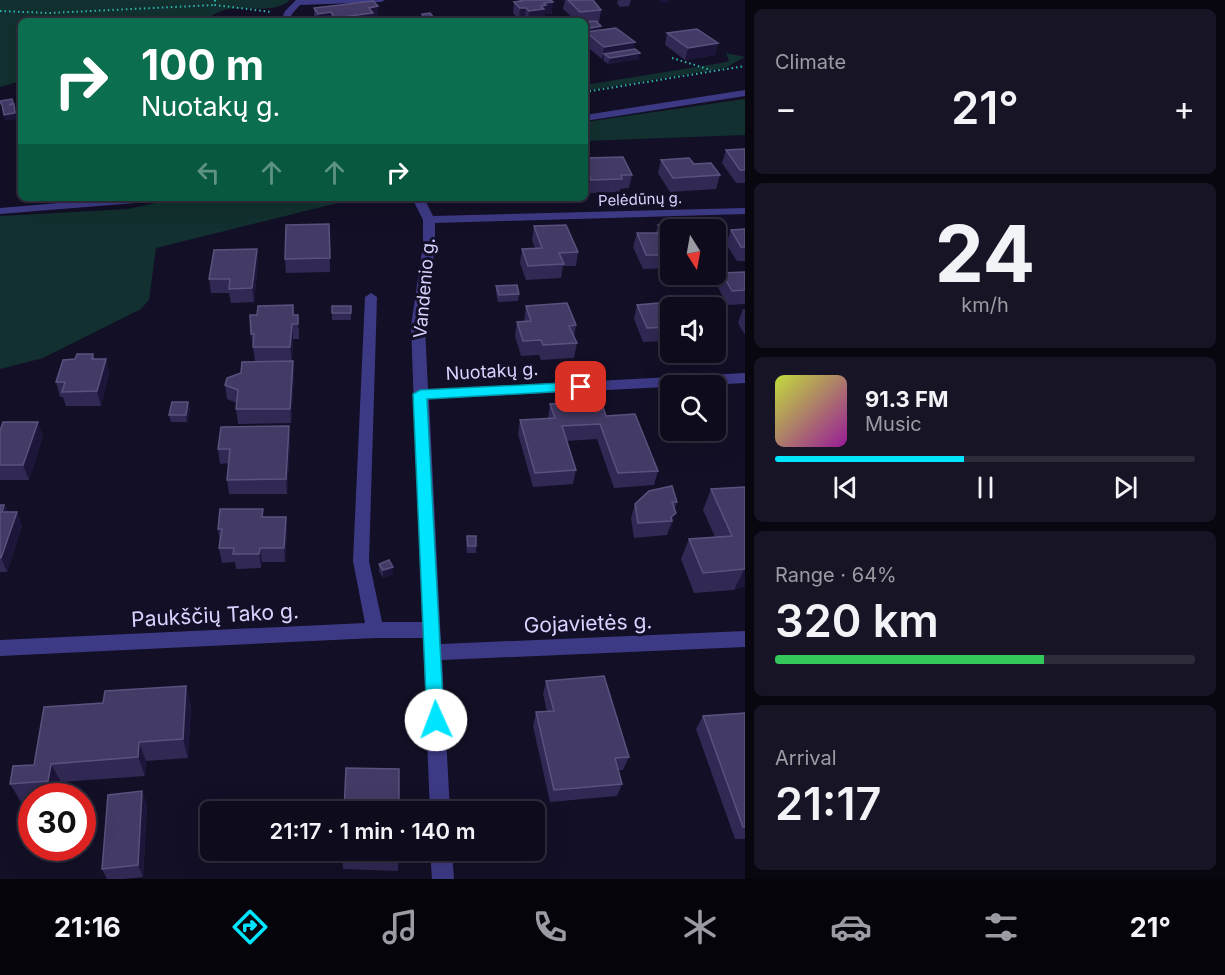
<!DOCTYPE html>
<meta charset="utf-8">
<style>
:root{--surface:#0e0b1c;--page:#171425;--text:#f1f3f6;--muted:#9b9ba3;--line:#2e2b3b;--accent:#00e5ff}
body{margin:0;font-family:Inter,sans-serif;background:var(--page);color:var(--text);height:100vh;display:flex;flex-direction:column;font-size:22px;white-space:nowrap}
*{box-sizing:border-box;margin:0}
p{font-size:20px;color:var(--muted)}
.icon{flex:none;width:33px;height:33px;fill:none;stroke:currentColor;stroke-width:2;stroke-linecap:round;stroke-linejoin:round}
.map{position:relative;flex:1;overflow:hidden}
.drawer{display:flex;flex-direction:column;gap:9px;padding:9px;background:#08060f;width:480px}
.drawer>*{flex:none}
.banner{position:absolute;left:18px;top:18px;width:570px;height:183px;border-radius:9px;box-shadow:0 6px 24px #0002,0 0 0 2px var(--line);background:#0b6e4f;color:#fff;overflow:hidden}
.needle{width:39px;rotate:169deg}
.tools{position:absolute;left:660px;top:219px;display:grid;gap:12px}
.tools a{display:grid;place-items:center;width:66px;height:66px;border-radius:9px;background:var(--surface);box-shadow:0 6px 24px #0002,0 0 0 2px var(--line);font-size:30px}
.speed{position:absolute;left:18px;top:783px;display:flex;gap:12px;font-size:30px;font-weight:700;text-align:center}
.speed>*{display:grid;place-content:center;width:78px;height:78px;border-radius:50%;background:var(--surface);box-shadow:0 6px 24px #0002,0 0 0 2px var(--line);line-height:1}
.speed .limit{border:9px solid #d22;background:#fff;color:#111}
.pin{position:absolute;display:grid;place-items:center;width:51px;height:51px;color:#fff;margin:-26px;border-radius:12px;box-shadow:0 3px 9px #0006}
.me{position:absolute;width:66px;margin:-33px;rotate:358deg;stroke-linejoin:round;filter:drop-shadow(0 0 4px #0008)}
.turn{display:flex;align-items:center;gap:21px;height:126px;padding:0 24px;font-size:27px}
.turn .icon{width:78px;height:78px;stroke-width:2.5}
.turn b{display:block;font-size:42px;line-height:51px}
.lanes{display:flex;align-items:center;height:57px;padding:0 24px;background:#0003;justify-content:center;gap:30px;direction:ltr}
.lanes .off{opacity:.35}
.big{font-size:45px;font-weight:600;line-height:1.1}
.drawer .widget{flex:1;display:flex;flex-direction:column;justify-content:center;gap:9px;min-width:0;padding:0 21px;border-radius:9px;background:var(--page)}
.drawer .dial{align-items:center;gap:0}
.dial b{font-size:78px;line-height:1}
.song{display:flex;align-items:center;gap:18px}
.cover{width:72px;height:72px;border-radius:9px;background:linear-gradient(135deg,hsl(70 70% 55%),hsl(300 70% 35%))}
.played{height:6px;border-radius:3px;background:linear-gradient(90deg,var(--accent) 45%,var(--line) 45%)}
.keys{display:flex;justify-content:space-around;direction:ltr}
.heat{display:flex;justify-content:space-between;align-items:center;font-size:33px;direction:ltr}
.charge{height:9px;border-radius:4px;background:linear-gradient(90deg,#34c759 64%,var(--line) 0)}
.trip{position:absolute;left:200px;top:801px;width:345px;height:60px;border-radius:9px;background:var(--surface);box-shadow:0 6px 24px #0002,0 0 0 2px var(--line);font-weight:600;line-height:60px;text-align:center}
.tab-bar{display:flex;height:96px;justify-content:space-around;align-items:center;background:#06040b;color:var(--muted)}
.tab-bar .icon{width:42px;height:42px}
.tab-bar .selected{color:var(--accent)}
.tab-bar b{font-size:27px;color:var(--text)}
main{display:flex;flex:1;min-height:0}
.map>svg:first-child{display:block}
.green{fill:#12302f}
.lines{fill:none;stroke-linecap:round;stroke-linejoin:round}
.path{stroke:#2fb8b0;stroke-width:2;stroke-dasharray:1.5 3;stroke-linecap:butt}
.street{fill:#3d3a85;fill-rule:evenodd}
.wall{fill:#312854}
.shaded-wall{fill:#1d163a}
.building{fill:#433a66;stroke:#5a527e;stroke-width:1.5}
.route{fill:#00e5ff;stroke:#0095a6;stroke-width:1.5}
.labels{text-anchor:middle;dominant-baseline:central;stroke-width:6;stroke-linejoin:round;paint-order:stroke}
.far-street-label{font-size:15px;fill:#d9d4ff;stroke:#130f26}
.street-label{font-size:18px;fill:#d9d4ff;stroke:#130f26}
.near-street-label{font-size:21px;fill:#d9d4ff;stroke:#130f26}
</style>
<main>
<div class="map">
<svg width="745" height="879" viewBox="0 0 745 879">
<rect width="100%" height="100%" fill="#130f26"/>
<path class="green" d="M0,0H290C278,13 247,7 230,9C220,10 212,15 204,21H21V81L0,87Z
M726,53L745,57L725,68L585,91V85L727,62L729,60Z
M745,99V135L585,141V122Z
M179,198H388L342,202L156,248L149,300L141,309L43,358L0,369V216L128,209Z"/>
<g class="lines">
<path class="path" d="M215,0V5L271,12
M0,11L49,13L215,5
M672,58L711,70
M585,92L745,66"/>
<path class="street" d="M296,0H385L381,2L300,5L292,14L289,21H281L285,11Z
M745,90V96L585,121V115Z
M118,198H166L160,201L0,214V208Z
M412,198H424L433,216L745,208V214L435,223V245L425,326L428,390L745,373V383L429,399L441,644L745,631V647L442,660L450,812H430L423,638H375L0,656V640L365,623L353,561L365,297L371,293L377,297L369,561L382,622H422L411,326L423,245V220Z
M430,850H452L454,879H432Z"/>
</g>
<path class="wall" d="M518,0H551L552,14H545V17H543V21H526L525,19L519,20L513,13L514,2L518,1Z
M565,0H593L601,10L599,22H596L600,30L635,42L633,49L639,59L608,64L603,60L604,59H602L585,45V21H576L563,9Z
M618,0H631L629,6L620,7L617,3Z
M378,6V18L373,19V21H315L314,20V8Z
M422,14L433,17V21H422Z
M667,33L718,43L715,55L685,60L665,45Z
M745,149V183H736L722,163L726,150Z
M585,158L632,175L629,188L620,189V192L589,193L585,183Z
M661,160L694,164L720,175L716,189L670,192L658,173Z
M329,224L330,272L286,273L285,259Z
M658,225L670,230V268L643,269L633,247L637,233H656Z
M534,226L578,252L576,266H563L561,278L526,280L520,263L522,249L535,248L532,240Z
M745,229V261H737L726,244L731,230Z
M257,249L258,263L254,302L231,303L229,293H211L209,279Z
M745,272V304L727,305L718,287L722,273Z
M496,286L519,294L518,301L498,302L496,293Z
M293,305L294,315L299,329V339H293L292,361H293L294,375L291,423L238,424L236,409L237,403L227,399L225,385L255,361L251,334L257,315Z
M637,305L670,308V341L643,342L634,319Z
M332,306H351V320H332Z
M526,306L576,325L574,337L577,343L574,358L541,360L539,355L521,356L515,336L517,322L524,321Z
M743,309H745V335L738,323Z
M93,354L95,359H106L109,373L101,406H66L63,397H60L56,382L75,359Z
M188,402L190,410L187,422H171L169,415Z
M550,404L606,416L658,471L654,485L614,488L597,439L566,441L576,470L573,484L533,487L518,434L520,420L548,418Z
M0,431L43,436L29,480H0Z
M290,441L287,494H229L227,480L229,463L220,464L218,449Z
M745,487V586L734,590L694,593L681,559L689,539L715,537L703,510L711,489Z
M677,502L675,508L671,528L669,529L667,535L634,538L631,518L635,504Z
M0,505H4L8,512H17L22,526L7,572H0Z
M264,517H286L287,531L285,562H262L261,568L236,569L235,562L222,563L219,548L220,543L218,529Z
M467,536L476,546V553H467L466,543Z
M379,564L393,574L383,578L379,571Z
M546,681L629,757L623,770H618L622,784L617,796L550,802L533,726L536,712L547,711L543,694Z
M191,705L188,758L146,761L145,776L61,782L58,796H32V801L21,802L10,784L34,765Z
M745,713V839H735L696,729L703,716Z
M147,804L143,877L124,879H107L102,869Z
M399,850L398,871L343,869L342,858Z"/>
<path class="shaded-wall" d="M661,0H669V2L660,3Z
M553,2L552,14H545V17H543V21H528L529,11L541,6L544,3Z
M378,6V18L373,19V21H335V18L369,8Z
M520,8H526L525,19L519,20Z
M331,12V21H318V14Z
M601,26L600,32H586L585,34V29Z
M635,42L632,54H604V59H602L604,47Z
M718,43L715,55L685,60L688,48Z
M640,53L639,59L608,64L610,58Z
M13,103L17,119L5,121L4,115L9,105Z
M17,107H21V113H19Z
M257,249L258,263L254,302L252,288Z
M292,324L293,339L292,361L290,347Z
M106,359L109,373L101,406L97,391Z
M293,361L294,375L291,423L290,409Z
M188,402L190,410L187,422L186,415Z
M38,422L43,436L29,480L23,465Z
M289,426L290,441L287,494L286,479Z
M4,505L10,519L2,512Z
M17,512L22,526L7,572L1,558Z
M676,513L671,528L669,529L672,521L671,517Z
M286,517L287,531L285,562L284,548Z
M260,548L262,562L261,568L259,554Z
M393,567V574L383,578V570Z
M745,569V586L734,590L744,570Z
M186,686L191,705L188,758L183,739Z
M139,742L146,761L145,776L138,757Z
M51,764L61,782L58,796H56L48,781Z
M142,791L147,804L143,877L138,865Z"/>
<path class="building" d="M521,0H551L553,2L544,3L546,5L541,6L544,9L529,11L526,8H520L514,2L522,1Z
M568,0H593L601,10L580,12Z
M373,1L378,6L369,8L373,13L335,18L331,12L318,14L314,8Z
M430,13L433,17L424,18L422,14Z
M596,21L601,26L585,29V22Z
M616,28L635,42L604,47L586,32Z
M697,29L718,43L688,48L667,33Z
M635,49L640,53L610,58L604,54Z
M18,98H21V107H17Z
M12,99L13,103L9,105L14,104L15,113L4,115L2,105L0,102V101Z
M745,149V170H740L726,150Z
M623,157L632,175H621L622,179L591,180L585,164V158Z
M689,158L694,164L711,163L720,175L673,178L661,160Z
M329,224L330,258L285,259L286,225Z
M566,225L578,252L559,253L564,264L528,266L522,249L542,248L534,226Z
M658,225H679L681,230H670V255H646L637,233H662Z
M745,229V247H741L731,230Z
M257,249L252,288L229,289L230,279H209L214,250Z
M745,272V290L732,291L722,273Z
M517,285L519,294L499,295L496,286Z
M693,300L696,308H670V327L647,328L637,305Z
M567,303L576,325L569,326L577,343L543,345L541,340L523,341L517,322L531,321L526,306Z
M293,305V315H298V324H292L290,347H253L254,334H251L250,315H257L258,306Z
M332,306H351V313H332Z
M77,354H93L92,359H106L97,391L62,392L65,382H56L63,360L75,359Z
M293,361L290,409H236L238,390L225,385L227,378L241,373L242,362Z
M601,401L606,416L635,414L658,471L618,473L600,424L562,426L576,470L535,473L520,420L555,418L550,404Z
M172,402H188L186,415H169Z
M3,422H38L23,465H0V431Z
M289,426L286,479L227,480L230,449H218L221,427Z
M672,486L677,502H672L676,513L671,517L672,521L638,523L635,504L649,491Z
M745,487V569L703,573L689,539L732,536L711,489Z
M0,505H4L2,512H17L1,558H0Z
M220,509H263L262,517H286L284,548H260L259,554H233L234,548H219L222,529H218Z
M467,536H476V546H468Z
M389,560L393,567L383,570L379,564Z
M604,676L629,757L615,758L622,784L554,790L536,712L554,711L546,681Z
M186,686L183,739L139,742L138,757L51,764L48,781L10,784L13,766L34,765L44,707L103,703L105,691Z
M745,713V827H743L703,716Z
M346,768L399,769V812H344Z
M142,791L138,865L102,869L108,795Z
M342,850H399V859L342,858Z"/>
<path class="route" d="M581,382L587,387L586,390L427,399L444,720L442,726L436,729L429,726L427,720L413,394L420,390Z"/>
<g class="labels">
<g class="far-street-label">
<text transform="translate(640 199) rotate(-2)">Pelėdūnų g.</text>
</g>
<g class="street-label">
<text transform="translate(424 288) rotate(-85)">Vandenio g.</text>
<text transform="translate(492 371) rotate(-3)">Nuotakų g.</text>
</g>
<g class="near-street-label">
<text transform="translate(215 615) rotate(-3)">Paukščių Tako g.</text>
<text transform="translate(588 623) rotate(-2)">Gojavietės g.</text>
</g>
</g>
</svg>
<div class="tools">
<a><svg class="needle" viewBox="-14 -14 28 28"><path d="M0-13l5 13h-10z" fill="#e53935"/><path d="M0 13l5-13h-10z" fill="#9b9ba3"/></svg></a>
<a><svg class="icon" aria-label="sound" viewBox="0 0 24 24"><path d="M4 9h4l5-4v14l-5-4H4zM17 9q2 3 0 6"/></svg></a>
<a><svg class="icon" aria-label="search" viewBox="0 0 24 24"><circle cx="10" cy="10" r="6"/><path d="M15 15l6 6"/></svg></a>
</div>
<div class="speed"><div class="limit">30</div></div>
<div class="pin" style="left:581px;top:387px;background:#d93025"><svg class="icon" aria-label="arrive" viewBox="0 0 24 24"><path d="M6 21V4h12l-3 4 3 4H6"/></svg></div>
<svg class="me" style="left:436px;top:720px" viewBox="-20 -20 40 40"><circle r="19" fill="#fff"/><path d="M0-13L10 11 0 6-10 11z" fill="#00e5ff"/></svg>
<div class="trip">21:17 · 1 min · 140 m</div>
<div class="banner">
<div class="turn"><svg class="icon" aria-label="right" viewBox="0 0 24 24"><path d="M7 20v-9h11M14 6l5 5-5 5"/></svg><div><b>100 m</b>Nuotakų g.</div></div>
<div class="lanes"><svg class="icon off" aria-label="left" viewBox="0 0 24 24"><path d="M17 20v-9H6M10 6l-5 5 5 5"/></svg><svg class="icon off" aria-label="ahead" viewBox="0 0 24 24"><path d="M12 20V5M6 11l6-6 6 6"/></svg><svg class="icon off" aria-label="ahead" viewBox="0 0 24 24"><path d="M12 20V5M6 11l6-6 6 6"/></svg><svg class="icon" aria-label="right" viewBox="0 0 24 24"><path d="M7 20v-9h11M14 6l5 5-5 5"/></svg></div>
</div>
</div>
<section class="drawer">
<div class="widget"><p>Climate</p>
<div class="heat"><a>−</a><b class="big">21°</b><a>+</a></div>
</div>
<div class="widget dial"><b>24</b><p>km/h</p></div>
<div class="widget">
<div class="song"><i class="cover"></i><div><b>91.3 FM</b><p>Music</p></div></div>
<div class="played"></div>
<div class="keys"><svg class="icon" aria-label="previous" viewBox="0 0 24 24"><path d="M18 5L8 12l10 7zM5 5v14"/></svg><svg class="icon" aria-label="pause" viewBox="0 0 24 24"><path d="M8 5v14M16 5v14"/></svg><svg class="icon" aria-label="next" viewBox="0 0 24 24"><path d="M6 5l10 7-10 7zM19 5v14"/></svg></div>
</div>
<div class="widget"><p>Range · 64%</p><b class="big">320 km</b><div class="charge"></div></div>
<div class="widget"><p>Arrival</p><b class="big">21:17</b></div>
</section>
</main>
<nav class="tab-bar">
<b>21:16</b>
<svg class="icon selected" aria-label="directions" viewBox="0 0 24 24"><path d="M12 3l9 9-9 9-9-9zM9 14v-3h6M13 9l2 2-2 2"/></svg>
<svg class="icon" aria-label="music" viewBox="0 0 24 24"><path d="M9 18V5l10-2v13"/><circle cx="6" cy="18" r="3"/><circle cx="16" cy="16" r="3"/></svg>
<svg class="icon" aria-label="phone" viewBox="0 0 24 24"><path d="M5 4h4l2 5-3 2q2 4 5 5l2-3 5 2v4C11 20 4 13 5 4z"/></svg>
<svg class="icon" aria-label="climate" viewBox="0 0 24 24"><path d="M12 3v18M4 7l16 10M4 17L20 7"/></svg>
<svg class="icon" aria-label="car" viewBox="0 0 24 24"><path d="M5 17H2v-5l4-1 3-4h7l3 4 3 1v5h-3M9 17h6M6 11h13"/><circle cx="7" cy="17" r="2"/><circle cx="17" cy="17" r="2"/></svg>
<svg class="icon" aria-label="filters" viewBox="0 0 24 24"><path d="M4 7h16M4 17h16"/><circle cx="9" cy="7" r="2"/><circle cx="15" cy="17" r="2"/></svg>
<b>21°</b>
</nav>
